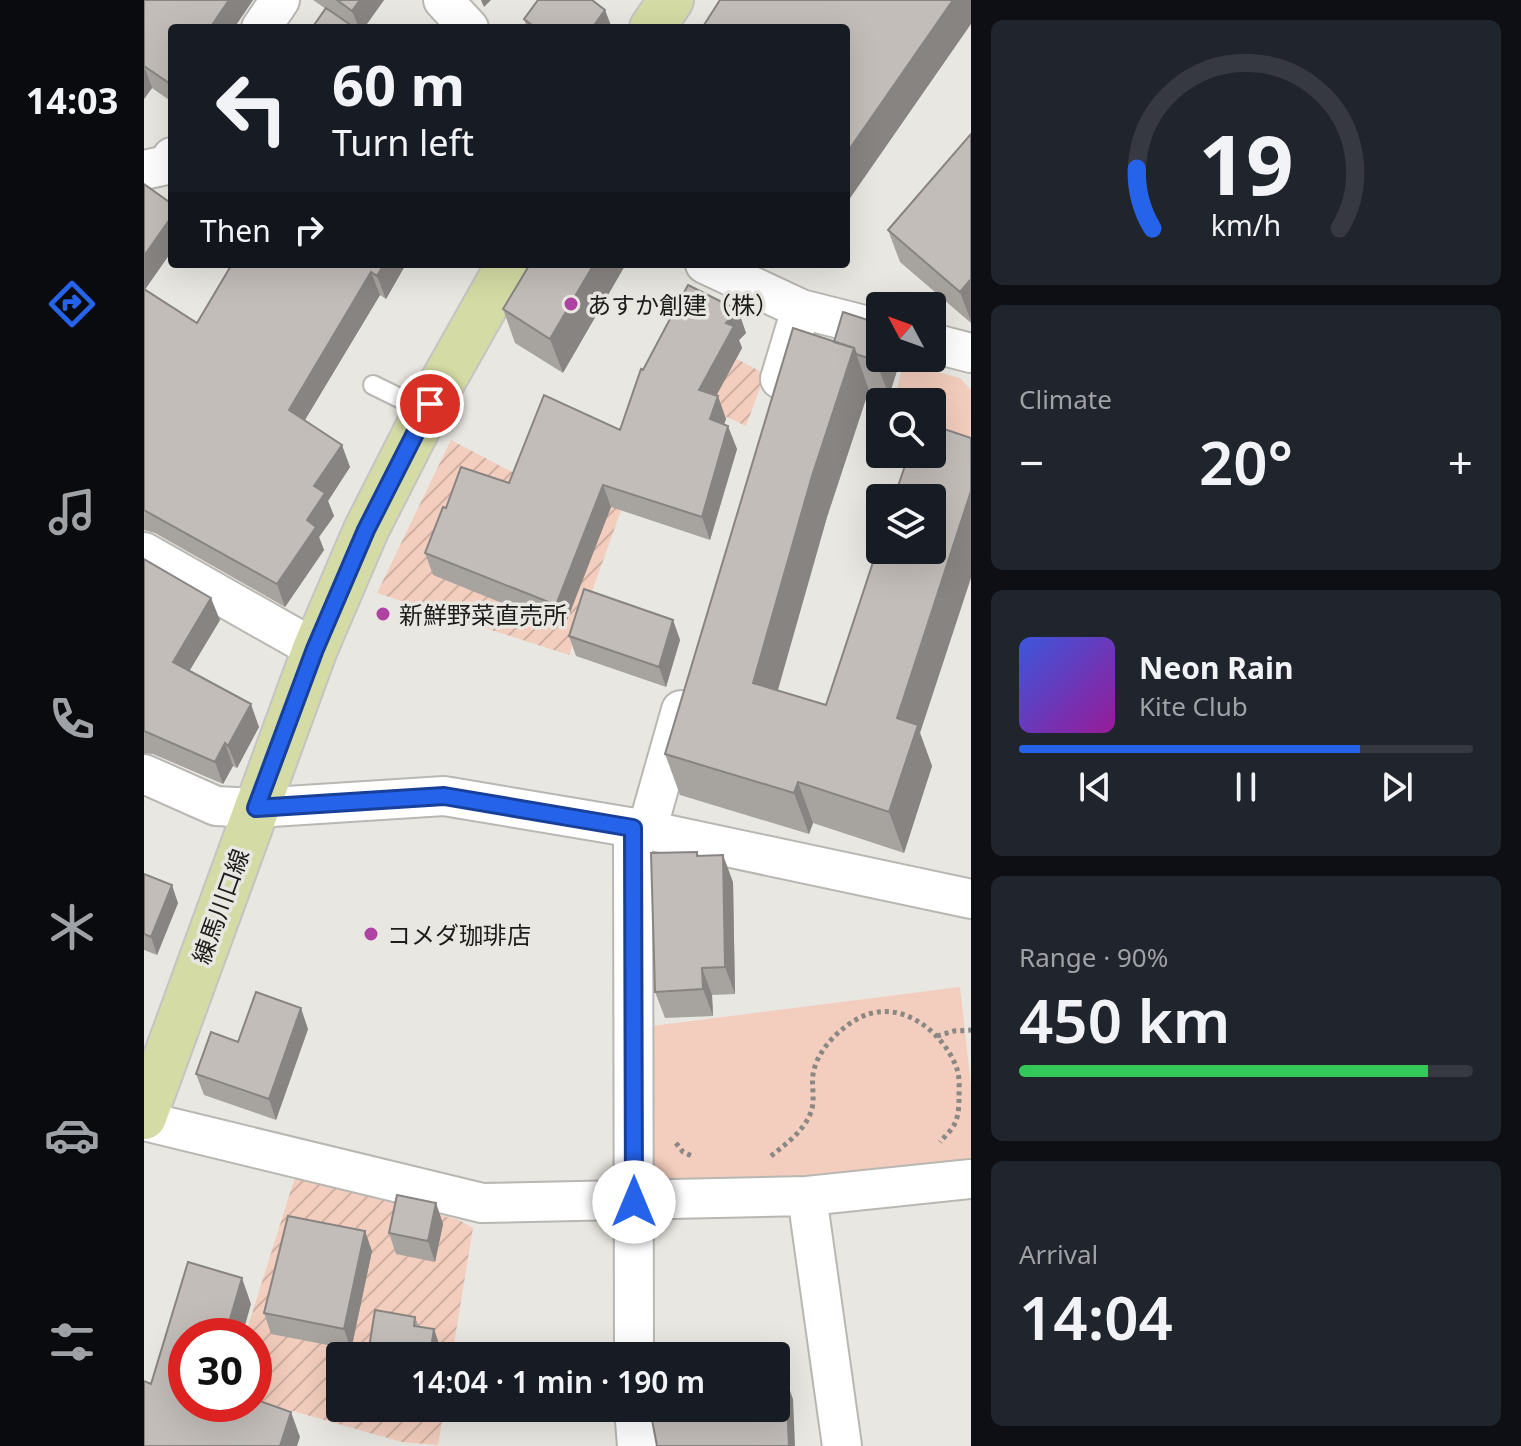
<!DOCTYPE html>
<meta charset="utf-8">
<style>
:root{--surface:#171b24;--page:#20242c;--text:#f1f3f6;--muted:#9ea1a6;--line:#363941;--accent:#2563eb}
body{margin:0;font-family:"Noto Sans","Noto Sans JP",sans-serif;background:var(--page);color:var(--text);height:100vh;display:flex;flex-direction:column;font-size:30px;white-space:nowrap}
*{box-sizing:border-box;margin:0}
p{font-size:26px;color:var(--muted)}
.icon{flex:none;width:44px;height:44px;fill:none;stroke:currentColor;stroke-width:2;stroke-linecap:round;stroke-linejoin:round}
.map{position:relative;flex:1;overflow:hidden}
.side{display:flex;flex-direction:column;gap:20px;padding:20px;background:#0d0f14;width:550px}
.side>*{flex:none}
.guide{position:absolute;left:24px;top:24px;width:682px;height:244px;border-radius:8px;box-shadow:0 8px 32px #0002;background:#171b24;color:var(--text);overflow:hidden}
.needle{width:52px;rotate:311deg}
.tools{position:absolute;left:722px;top:292px;display:grid;gap:16px}
.tools a{display:grid;place-items:center;width:80px;height:80px;border-radius:8px;background:var(--surface);box-shadow:0 8px 32px #0002;font-size:40px}
.speed{position:absolute;left:24px;top:1318px;display:flex;gap:16px;font-size:40px;font-weight:700;text-align:center}
.speed>*{display:grid;place-content:center;width:104px;height:104px;border-radius:50%;background:var(--surface);box-shadow:0 8px 32px #0002;line-height:1}
.speed .limit{border:12px solid #d22;background:#fff;color:#111}
.pin{position:absolute;display:grid;place-items:center;width:68px;height:68px;color:#fff;margin:-34px;border:4px solid #fff;border-radius:50%;box-shadow:0 2px 8px #0007}
.me{position:absolute;width:88px;margin:-44px;rotate:0deg;stroke-linejoin:round;filter:drop-shadow(0 0 6px #0008)}
.turn{display:flex;align-items:center;gap:28px;height:168px;padding:0 32px;font-size:36px}
.turn .icon{width:104px;height:104px;stroke-width:2.5}
.turn b{display:block;font-size:56px;line-height:68px}
.then{display:flex;align-items:center;height:76px;padding:0 32px;background:#0003;gap:16px;font-size:30px}
.big{font-size:60px;font-weight:600;line-height:1.1}
.side .widget{flex:1;display:flex;flex-direction:column;justify-content:center;gap:12px;min-width:0;padding:0 28px;border-radius:12px;background:var(--page)}
.side .dial{align-items:center;gap:0}
.dial svg{height:208px;overflow:visible;fill:none;stroke:var(--line);stroke-width:7;stroke-linecap:round;text-anchor:middle}
.dial text{fill:var(--text);stroke:none}
.song{display:flex;align-items:center;gap:24px}
.cover{width:96px;height:96px;border-radius:12px;background:linear-gradient(135deg,hsl(230 70% 55%),hsl(300 70% 35%))}
.played{height:8px;border-radius:4px;background:linear-gradient(90deg,var(--accent) 75%,var(--line) 75%)}
.keys{display:flex;justify-content:space-around;direction:ltr}
.heat{display:flex;justify-content:space-between;align-items:center;font-size:44px;direction:ltr}
.charge{height:12px;border-radius:6px;background:linear-gradient(90deg,#34c759 90%,var(--line) 0)}
.trip{position:absolute;left:182px;top:1342px;width:464px;height:80px;border-radius:8px;background:var(--surface);box-shadow:0 8px 32px #0002;font-weight:600;line-height:80px;text-align:center}
main{display:flex;flex:1;min-height:0}
.tab-bar{display:flex;flex-direction:column;width:144px;justify-content:space-around;align-items:center;background:#090b0e;color:var(--muted)}
.tab-bar .icon{width:56px;height:56px}
.tab-bar .current{color:var(--accent)}
.tab-bar b{font-size:36px;color:var(--text)}
.map>svg:first-child{display:block}
.park{fill:#f3cdbd}
.garden{fill:url(#garden-furrows)}
.lines{fill:none;stroke-linecap:round;stroke-linejoin:round}
.service-casing{stroke:#b9b7b2;stroke-width:22}
.minor-casing{stroke:#b9b7b2;stroke-width:42}
.primary-casing{stroke:#c4c4c4;stroke-width:48}
.path{stroke:#898884;stroke-width:5;stroke-dasharray:4 4;stroke-linecap:butt}
.service{stroke:#fff;stroke-width:18}
.minor{stroke:#fff;stroke-width:38}
.primary{stroke:#d5dba4;stroke-width:44}
.wall{fill:#a7a39f}
.shaded-wall{fill:#888482}
.building{fill:#c2bdb9;stroke:#888482;stroke-width:2}
.route-casing{stroke:#184099;stroke-width:20}
.route{stroke:#2563eb;stroke-width:14}
.poi-dot{fill:#af43a3;stroke:#e9e7e1;stroke-width:3}
.labels{text-anchor:middle;dominant-baseline:central;stroke-width:7;stroke-linejoin:round;paint-order:stroke}
.poi-label{font-size:24px;fill:#1d1d1b;stroke:#e9e7e1;text-anchor:start}
.street-label{font-size:24px;fill:#1d1d1b;stroke:#e9e7e1}
</style>
<main>
<nav class="tab-bar">
<b>14:03</b>
<svg class="icon current" aria-label="directions" viewBox="0 0 24 24"><path d="M12 3l9 9-9 9-9-9zM9 14v-3h6M13 9l2 2-2 2"/></svg>
<svg class="icon" aria-label="music" viewBox="0 0 24 24"><path d="M9 18V5l10-2v13"/><circle cx="6" cy="18" r="3"/><circle cx="16" cy="16" r="3"/></svg>
<svg class="icon" aria-label="phone" viewBox="0 0 24 24"><path d="M5 4h4l2 5-3 2q2 4 5 5l2-3 5 2v4C11 20 4 13 5 4z"/></svg>
<svg class="icon" aria-label="climate" viewBox="0 0 24 24"><path d="M12 3v18M4 7l16 10M4 17L20 7"/></svg>
<svg class="icon" aria-label="car" viewBox="0 0 24 24"><path d="M5 17H2v-5l4-1 3-4h7l3 4 3 1v5h-3M9 17h6M6 11h13"/><circle cx="7" cy="17" r="2"/><circle cx="17" cy="17" r="2"/></svg>
<svg class="icon" aria-label="filters" viewBox="0 0 24 24"><path d="M4 7h16M4 17h16"/><circle cx="9" cy="7" r="2"/><circle cx="15" cy="17" r="2"/></svg>
</nav>
<div class="map">
<svg width="827" height="1446" viewBox="0 0 827 1446">
<defs>
<pattern id="garden-furrows" width="10" height="10" patternUnits="userSpaceOnUse" patternTransform="scale(2)"><rect width="10" height="10" fill="#f3cdbd"/><path d="M-1 1l2-2M0 10L10 0M9 11l2-2" fill="none" stroke="#d0b0a2"/></pattern>
</defs>
<rect width="100%" height="100%" fill="#e9e7e1"/>
<path class="park" d="M760,363L816,378L827,390V452L788,440V402H749Z
M816,987L827,1086V1157L817,1170L523,1187L505,1172L508,1026Z"/>
<path class="garden" d="M593,359L621,374L602,426L563,408Z
M307,440L370,473L496,458L425,655L233,593Z
M151,1177L315,1220L329,1228L308,1356H196V1408H300L294,1445L258,1442L110,1400V1336H101Z"/>
<g class="lines">
<defs>
<path id="service" d="M229,385L282,411"/>
<path id="minor" d="M299,0L325,28
M117,28L136,0
M0,170L23,165L28,157
M561,264L657,309L736,329
M788,343L827,353
M636,379L657,309
M0,552L171,649
M0,774L72,806L112,808L300,796L503,830L827,899
M489,828L490,1356
M503,830L537,710
M0,1121L338,1203L663,1196L827,1179
M663,1196L698,1446
M490,1408L493,1446"/>
<path id="primary" d="M508,28L527,0
M0,1117L171,649L222,530L286,404L365,264"/>
</defs>
<use href="#service" class="service-casing"/>
<use href="#minor" class="minor-casing"/>
<use href="#primary" class="primary-casing"/>
<path class="path" d="M793,1036L810,1031L827,1030
M532,1143L539,1152L548,1156
M627,1156C642,1144 660,1131 667,1112C672,1098 666,1083 670,1070C675,1048 697,1027 717,1017C757,998 800,1032 813,1069C816,1078 815,1090 815,1099C815,1107 814,1117 811,1123C808,1130 801,1136 796,1142"/>
<use href="#service" class="service"/>
<use href="#minor" class="minor"/>
<use href="#primary" class="primary"/>
</g>
<path class="wall" d="M0,0H109L90,28H28V102L8,88L0,99Z
M169,0H240L220,28H168L182,9Z
M380,19L468,28H383Z
M827,134V323L756,262L744,230Z
M0,184L1,290L53,323L88,264H262L242,299L236,295L161,420L206,467L184,501L190,516L175,537L180,550L141,607L11,533L0,530Z
M386,264L419,373L371,343L359,309Z
M594,310L602,333L595,340L598,348L572,396L582,419L580,424L593,449L566,540L467,507L420,628L289,575L281,553L302,508L365,483L476,430L499,370Z
M690,342L756,361L745,396L725,389L683,517L634,690L776,733L788,766L760,853L669,823L665,834L536,795L521,754Z
M0,559L76,620L45,671L115,727L93,768L89,766L79,784L9,754L0,753Z
M529,620L536,640L522,687L432,656L425,636Z
M553,852L555,856L589,882L591,994L568,995L569,1016L521,1018L511,992Z
M0,874L34,903L13,955L0,950Z
M164,1029L132,1120L60,1095L52,1074L94,1042Z
M292,1203L299,1224L291,1262L252,1254L245,1233Z
M228,1251L208,1346L225,1348L271,1317L275,1327L290,1329L297,1350L196,1356V1387L191,1372L194,1347L127,1334L120,1313Z
M292,1408H311L310,1411Z"/>
<path class="shaded-wall" d="M85,0H109L90,28H66Z
M216,0H240L220,28H215L208,11Z
M337,0H347L340,7Z
M809,0H827V24L702,204V154Z
M461,10L468,28H448Z
M0,66L8,88L0,99Z
M28,216V251L0,291V256Z
M240,264H262L242,299L233,276Z
M450,264H482L419,373L406,339Z
M227,272L236,295L153,433L145,410Z
M827,279V321L816,292Z
M594,310L602,333L595,340L598,348L563,413L555,390L582,323Z
M710,348L725,390L683,517L624,724L609,683L668,476Z
M736,348V358H755L756,361L745,396L732,361Z
M574,396L582,419L574,442L566,419Z
M584,426L593,449L566,540L558,517Z
M198,445L206,467L184,501L190,516L175,537L180,550L141,607L133,584L170,486Z
M459,485L467,507L420,628L412,605Z
M827,491V578L776,733L788,766L760,853L745,812L753,718Z
M67,598L76,620L37,685L29,662Z
M529,620L536,640L522,687L515,667Z
M107,704L115,727L93,768L84,746Z
M81,743L89,766L79,784L71,762Z
M654,782L669,823L665,834L650,793Z
M579,855L589,882L591,994L581,967Z
M28,885L34,903L13,955L7,937Z
M558,968L568,995L569,1016L559,989Z
M157,1008L164,1029L132,1120L125,1099Z
M292,1203L299,1224L291,1262L284,1241Z
M221,1231L228,1251L207,1350L200,1329Z
M98,1278L107,1304L98,1336H81Z
M290,1329L297,1350L296,1356H286Z
M642,1380L649,1399L651,1446H645Z
M147,1412L156,1437L153,1446H136Z"/>
<path class="building" d="M0,0H85L66,28H28V85L0,66Z
M193,0H216L208,11Z
M394,0H448L461,10L448,28H392L380,19Z
M576,0H809L702,154V28H558Z
M182,8L211,28H168Z
M827,134V279L816,292L744,230Z
M0,184L28,204V216L0,256Z
M88,264H240L233,276L227,272L145,410L198,445L170,486L181,493L163,520L172,527L133,584L0,510V289L53,323Z
M386,264H450L406,339L359,309Z
M544,285L594,310L582,323L590,326L555,390L574,396L566,419L584,426L558,517L459,485L412,605L281,553L299,507L302,508L317,467L365,483L400,395L476,430L497,369L499,370Z
M699,312L736,324V348L732,361L712,354L710,348L690,342Z
M649,328L710,348L668,476L609,683L682,705L736,541V550H788V498H750L765,454H788V425L827,438V491L753,718L774,725L745,812L654,782L650,793L521,754Z
M0,559L67,598L29,662L107,704L84,746L81,743L71,762L0,731Z
M440,589L529,620L515,667L425,636Z
M553,852V856L579,855L581,967L558,968L559,989L511,992L507,853Z
M0,874L28,885L7,937L0,934Z
M112,992L157,1008L125,1099L52,1074L67,1032L94,1042Z
M253,1195L292,1203L284,1241L245,1233Z
M144,1216L221,1231L200,1329L120,1313Z
M44,1262L98,1278L81,1336H42V1404H110V1399L147,1412L136,1446H0V1381L7,1384Z
M231,1310L271,1317L270,1326L290,1329L286,1355L290,1356H196V1373L191,1372L195,1344L225,1348Z
M632,1380H642L645,1446H513L508,1420V1408H632Z"/>
<g class="lines">
<defs>
<path id="route" d="M286,404L222,530L171,649L112,808L300,796L489,828L490,1202"/>
</defs>
<use href="#route" class="route-casing"/>
<use href="#route" class="route"/>
</g>
<g class="poi-dot">
<circle cx="427" cy="304" r="8"/>
<circle cx="239" cy="614" r="8"/>
<circle cx="227" cy="934" r="8"/>
</g>
<g class="labels">
<g class="poi-label">
<text x="443" y="304">あすか創建（株）</text>
<text x="255" y="614">新鮮野菜直売所</text>
<text x="243" y="934">コメダ珈琲店</text>
</g>
<g class="street-label">
<text transform="translate(76 906) rotate(-70)">練馬川口線</text>
</g>
</g>
</svg>
<div class="tools">
<a><svg class="needle" viewBox="-14 -14 28 28"><path d="M0-13l5 13h-10z" fill="#e53935"/><path d="M0 13l5-13h-10z" fill="#9ea1a6"/></svg></a>
<a><svg class="icon" aria-label="search" viewBox="0 0 24 24"><circle cx="10" cy="10" r="6"/><path d="M15 15l6 6"/></svg></a>
<a><svg class="icon" aria-label="layers" viewBox="0 0 24 24"><path d="M12 4l9 5-9 5-9-5zM3 14l9 5 9-5"/></svg></a>
</div>
<div class="speed"><div class="limit">30</div></div>
<div class="pin" style="left:286px;top:404px;background:#d93025"><svg class="icon" aria-label="arrive" viewBox="0 0 24 24"><path d="M6 21V4h12l-3 4 3 4H6"/></svg></div>
<svg class="me" style="left:490px;top:1202px" viewBox="-20 -20 40 40"><circle r="19" fill="#fff"/><path d="M0-13L10 11 0 6-10 11z" fill="#2563eb"/></svg>
<div class="trip">14:04 · 1 min · 190 m</div>
<div class="guide">
<div class="turn"><svg class="icon" aria-label="left" viewBox="0 0 24 24"><path d="M17 20v-9H6M10 6l-5 5 5 5"/></svg><div><b>60 m</b>Turn left</div></div>
<div class="then">Then<svg class="icon" aria-label="right" viewBox="0 0 24 24"><path d="M7 20v-9h11M14 6l5 5-5 5"/></svg></div>
</div>
</div>
<section class="side">
<div class="widget dial"><svg viewBox="0 0 100 80">
<path d="M14 69A42 42 0 1 1 86 69"/>
<path d="M14 69A42 42 0 0 1 8 46" stroke="#2563eb"/>
<text x="50" y="56" font-size="32" font-weight="700">19</text>
<text x="50" y="72" font-size="11">km/h</text>
</svg></div>
<div class="widget"><p>Climate</p>
<div class="heat"><a>−</a><b class="big">20°</b><a>+</a></div>
</div>
<div class="widget">
<div class="song"><i class="cover"></i><div><b>Neon Rain</b><p>Kite Club</p></div></div>
<div class="played"></div>
<div class="keys"><svg class="icon" aria-label="previous" viewBox="0 0 24 24"><path d="M18 5L8 12l10 7zM5 5v14"/></svg><svg class="icon" aria-label="pause" viewBox="0 0 24 24"><path d="M8 5v14M16 5v14"/></svg><svg class="icon" aria-label="next" viewBox="0 0 24 24"><path d="M6 5l10 7-10 7zM19 5v14"/></svg></div>
</div>
<div class="widget"><p>Range · 90%</p><b class="big">450 km</b><div class="charge"></div></div>
<div class="widget"><p>Arrival</p><b class="big">14:04</b></div>
</section>
</main>
